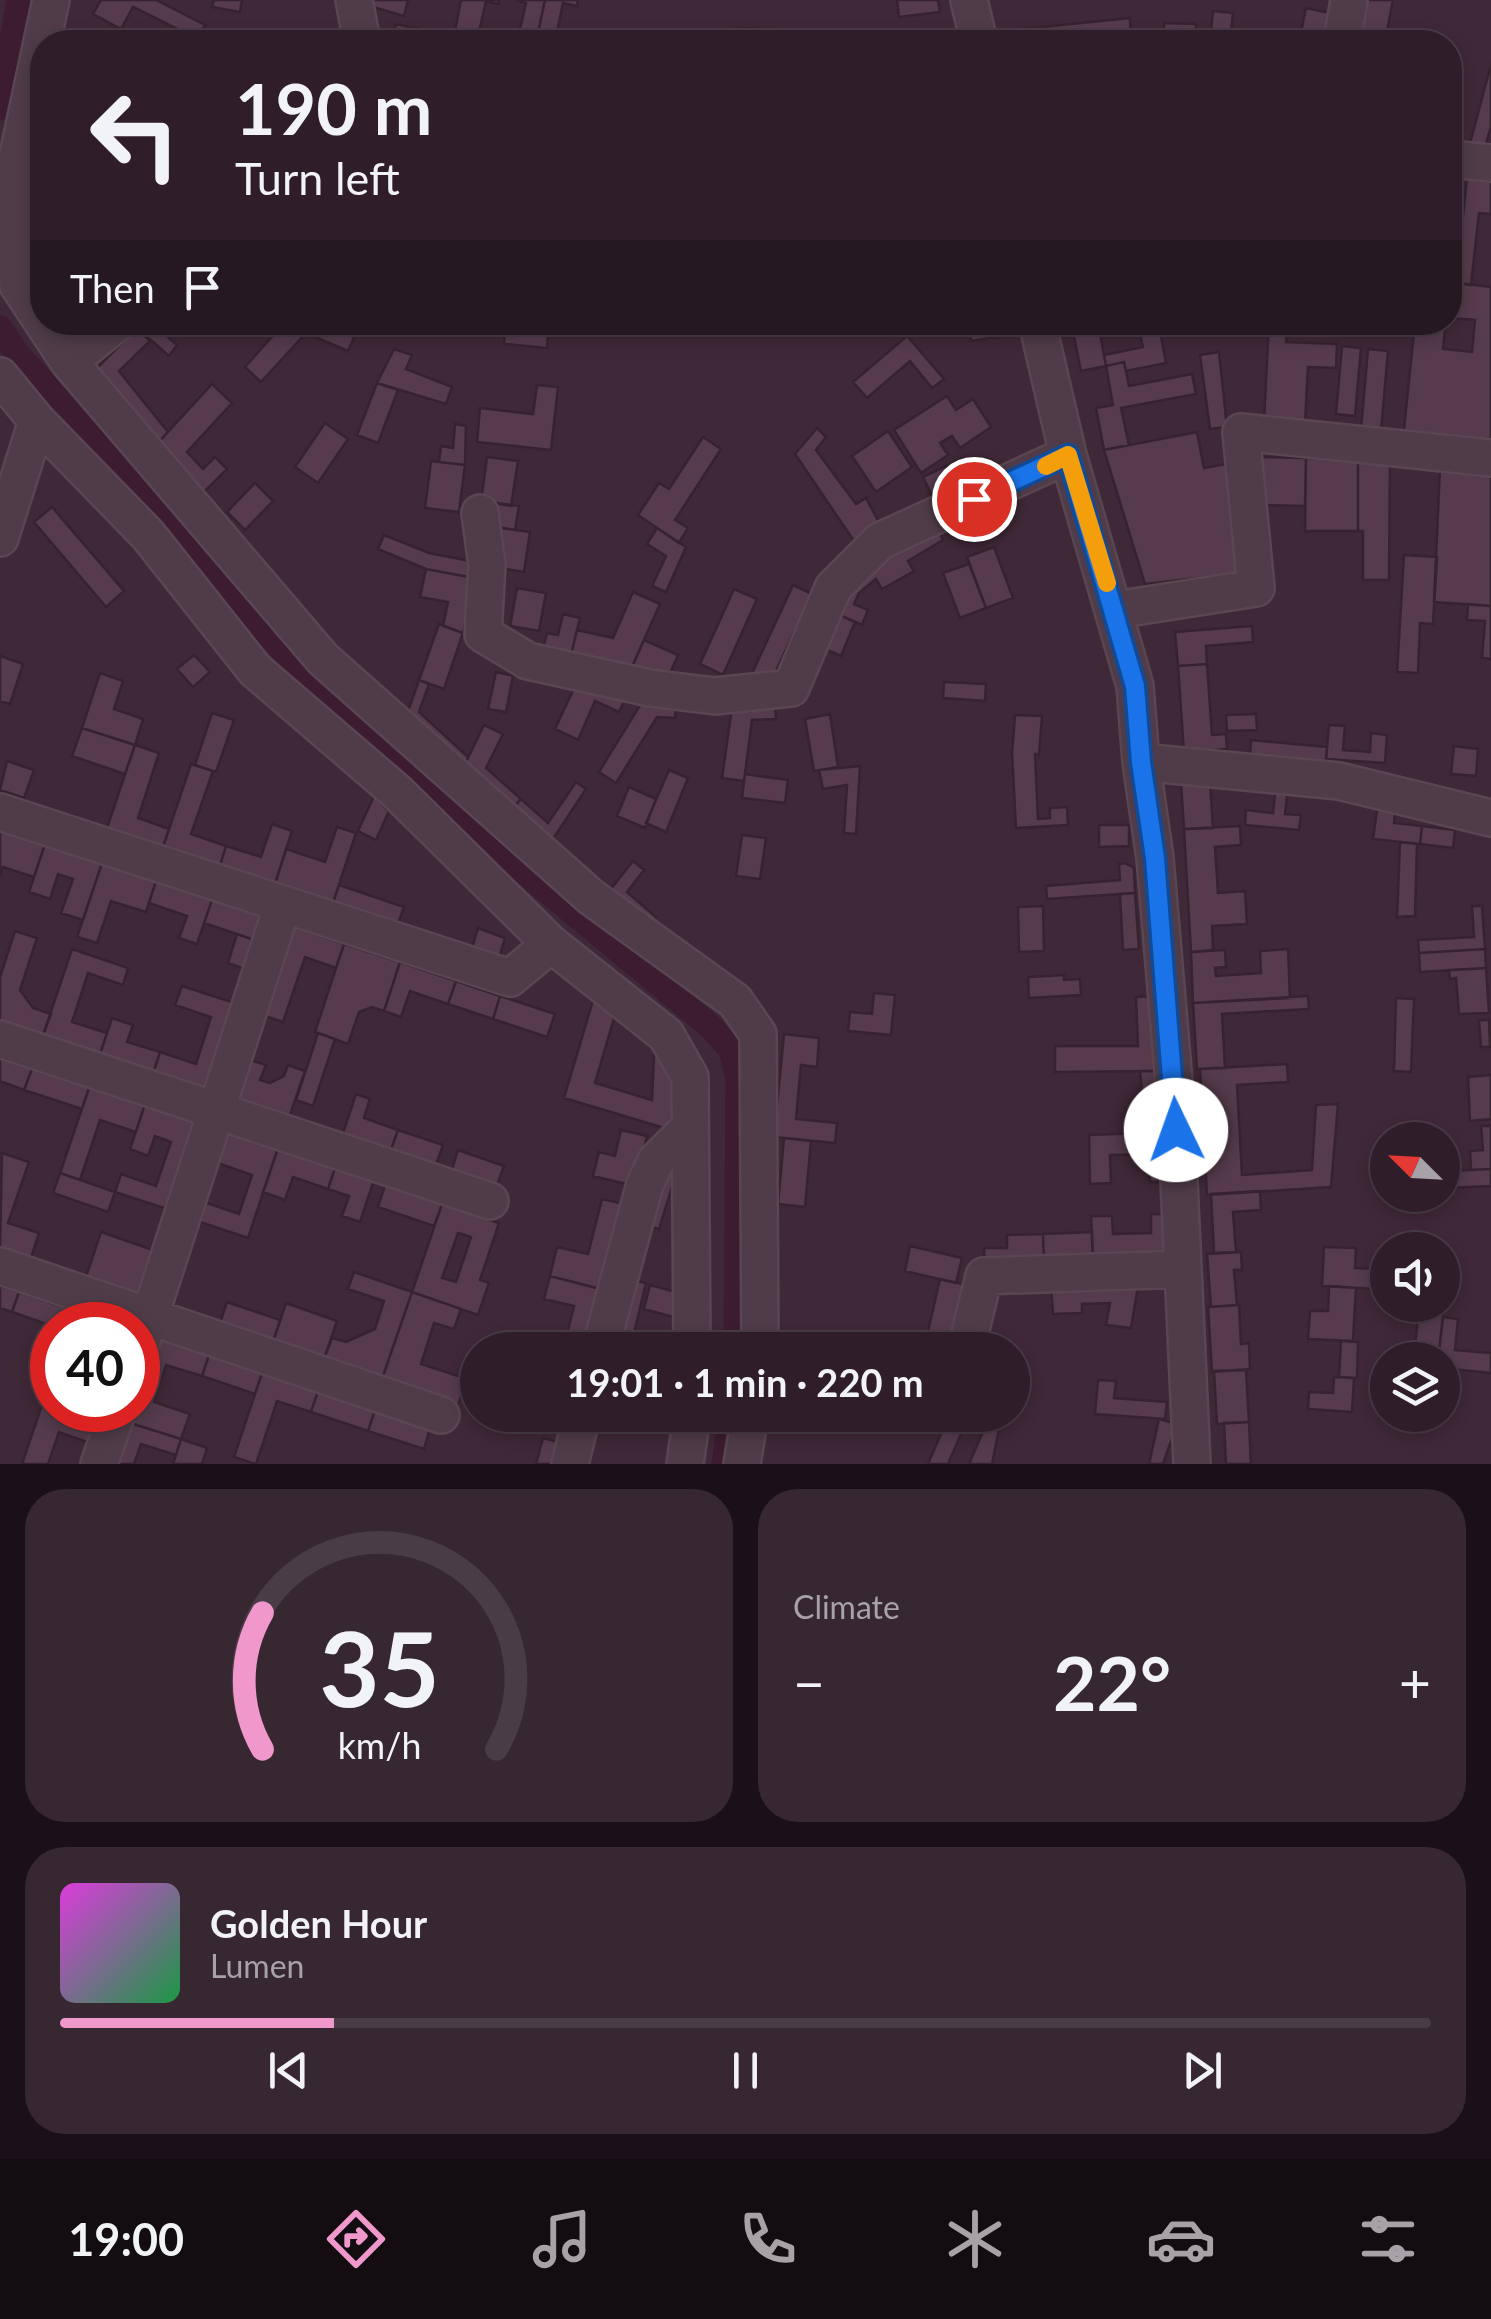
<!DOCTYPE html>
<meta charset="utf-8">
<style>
:root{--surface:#2f1e29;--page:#372731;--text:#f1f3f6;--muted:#a7a2a8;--line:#4a3c46;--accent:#f097cc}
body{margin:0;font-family:Lato,sans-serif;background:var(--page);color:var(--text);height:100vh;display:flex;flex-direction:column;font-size:38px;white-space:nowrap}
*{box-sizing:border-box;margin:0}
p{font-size:32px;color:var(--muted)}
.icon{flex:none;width:55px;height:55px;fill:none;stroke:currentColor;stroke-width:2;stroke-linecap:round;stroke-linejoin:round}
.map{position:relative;height:1464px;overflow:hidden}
.details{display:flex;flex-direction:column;gap:25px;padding:25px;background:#1a1017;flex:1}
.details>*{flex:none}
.top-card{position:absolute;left:30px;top:30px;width:1432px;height:305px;border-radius:40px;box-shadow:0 5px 15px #0003,0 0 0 2px var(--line);background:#2f1e29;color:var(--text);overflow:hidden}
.needle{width:65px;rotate:294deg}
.buttons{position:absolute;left:1370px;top:1122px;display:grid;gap:20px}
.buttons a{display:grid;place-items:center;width:90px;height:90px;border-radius:50%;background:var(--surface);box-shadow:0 5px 15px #0003,0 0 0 2px var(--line);font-size:50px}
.speed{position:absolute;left:30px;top:1302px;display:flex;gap:20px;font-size:50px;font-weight:700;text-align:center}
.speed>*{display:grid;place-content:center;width:130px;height:130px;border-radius:50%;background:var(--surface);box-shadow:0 5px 15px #0003,0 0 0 2px var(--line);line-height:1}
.speed .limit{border:15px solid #d22;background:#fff;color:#111}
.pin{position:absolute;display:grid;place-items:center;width:85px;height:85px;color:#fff;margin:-42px;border:5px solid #fff;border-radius:50%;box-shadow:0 2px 10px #0007}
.me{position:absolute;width:110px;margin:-55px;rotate:357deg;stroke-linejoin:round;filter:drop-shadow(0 0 8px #0008)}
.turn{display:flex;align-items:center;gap:35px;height:210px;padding:0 40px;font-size:45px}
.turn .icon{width:130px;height:130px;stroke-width:2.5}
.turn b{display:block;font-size:70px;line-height:85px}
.then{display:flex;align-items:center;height:95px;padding:0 40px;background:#0003;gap:20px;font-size:38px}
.big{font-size:75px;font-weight:700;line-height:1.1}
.details .widget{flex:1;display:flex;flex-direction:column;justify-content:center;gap:15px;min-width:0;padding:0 35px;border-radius:40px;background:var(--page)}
.details .dial{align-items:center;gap:0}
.dial svg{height:260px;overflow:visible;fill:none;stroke:var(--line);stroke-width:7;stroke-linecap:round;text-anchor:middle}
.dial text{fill:var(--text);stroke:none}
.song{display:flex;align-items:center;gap:30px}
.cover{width:120px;height:120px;border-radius:15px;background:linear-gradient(135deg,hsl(300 70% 55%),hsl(140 70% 35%))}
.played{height:10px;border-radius:5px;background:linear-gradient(90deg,var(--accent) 20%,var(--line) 20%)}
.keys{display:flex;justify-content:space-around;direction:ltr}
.heat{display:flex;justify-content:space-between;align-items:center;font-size:55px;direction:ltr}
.details .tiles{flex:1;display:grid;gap:25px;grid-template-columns:1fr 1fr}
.widget:last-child{grid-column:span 2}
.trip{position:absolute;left:460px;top:1332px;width:570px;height:100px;border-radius:50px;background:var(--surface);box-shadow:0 5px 15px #0003,0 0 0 2px var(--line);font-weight:700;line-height:100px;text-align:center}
.menu{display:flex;height:160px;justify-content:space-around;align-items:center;background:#130c10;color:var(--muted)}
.menu .icon{width:70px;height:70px}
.menu .current{color:var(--accent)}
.menu b{font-size:45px;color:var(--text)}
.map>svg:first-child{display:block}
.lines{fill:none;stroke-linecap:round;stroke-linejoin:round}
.canal{stroke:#3d1c30;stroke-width:25}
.building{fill:#553b4c;stroke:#37232f;stroke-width:2.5;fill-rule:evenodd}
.minor-casing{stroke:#594651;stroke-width:40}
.minor{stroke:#4f3c48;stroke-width:35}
.route-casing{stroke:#114b97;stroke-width:25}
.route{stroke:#1a73e8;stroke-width:18}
.slow{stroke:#f59e0b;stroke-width:18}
</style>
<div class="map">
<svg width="1491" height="1464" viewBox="0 0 1491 1464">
<rect width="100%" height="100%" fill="#3f2837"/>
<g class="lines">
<path class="canal" d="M0,108L19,0
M0,328L16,352L320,692L495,848L711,1027L731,1050L738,1079L736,1350
M724,1464L731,1415"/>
</g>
<path class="building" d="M101,0H156L205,25L198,39L133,7L121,29L93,14Z
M214,0H242L240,12L212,7Z
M367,0H408L404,16L366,5Z
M461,0H499L498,4L486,1L477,41L454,36Z
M517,0H545L536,42H517L526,3Z
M545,0H578L577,6L563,3L555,42H536Z
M897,0H938L940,12L899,17Z
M1363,0H1393L1385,42H1355Z
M1306,8L1335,14L1329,42H1299Z
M1213,11L1233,13L1230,42H1210Z
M1130,18L1131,42H1113V39L1100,35L1046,42H1017L1014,30Z
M1164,23L1196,24V38L1164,37Z
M396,24L477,41V42H392Z
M736,28L774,29L773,42H735Z
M1491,64V126L1484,151L1469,147Z
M42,171V201L36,207L21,193Z
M1467,178L1491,181V214L1479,213L1471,285L1456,283Z
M35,216L42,227V262L19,226Z
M1450,282L1491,287V448L1403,439L1415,322H1446L1443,349L1472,352L1475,320L1450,318Z
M143,322H173L163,333L177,345L169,356L137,328Z
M285,322H346L358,328L348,351L306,333L261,382L245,367Z
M535,322H549L547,348L504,344L505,328L534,331Z
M968,322H1014L1016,334L971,341Z
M1071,322H1098L1106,366L1081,371Z
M1269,322H1287L1286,342L1337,344L1336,368L1308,367L1305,424L1264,422Z
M137,328L150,341L119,371L168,432L156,445L96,369Z
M1160,330L1166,363L1126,371L1124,362L1106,366L1104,355L1143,347L1140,334Z
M907,336L944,379L932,388L910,361L867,398L853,382Z
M1342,346L1361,348L1355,416L1336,414Z
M394,349L412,355L406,369L452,387L446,404L377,383Z
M1368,349L1388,351L1381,431L1361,429Z
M1219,352L1227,427L1210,429L1200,355Z
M1124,362L1129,386L1192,374L1196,394L1121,408L1129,445L1104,450L1096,408L1113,405L1106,366Z
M377,383L398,390L378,443L357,435Z
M212,384L232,403L187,452L203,469L215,457L227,469L202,494L156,445Z
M537,385L558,387L551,450L477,442L480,408L533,414Z
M947,396L956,410L973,399L991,427L960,448L952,436L940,443L948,455L921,473L894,430Z
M325,423L348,439L318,483L295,467Z
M455,424L466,426L465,465L439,462L441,446L453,448Z
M817,428L826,437L816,450L856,504L866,498L881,526L854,541L795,454Z
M888,431L912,467L876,492L852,456Z
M1197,432L1204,468L1231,463L1244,573L1145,584L1104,450Z
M703,437L721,449L675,520L688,528L679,543L638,515L659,483L669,489Z
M487,457L518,461L511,506L481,501Z
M1259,457L1306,458L1305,506L1259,505Z
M1306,458H1358V531H1305Z
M1358,458H1390L1389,580H1363V531H1358Z
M431,461L465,465L459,512L425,508Z
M946,466L956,489L934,500L923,477Z
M1440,467L1491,471V606L1434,602Z
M255,483L273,501L245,530L227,512Z
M490,502L519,506L515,530L486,525Z
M52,507L124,591L106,607L34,522Z
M935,525L943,540L908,561L914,571L882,589L876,579L859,593L854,604L868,610L862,625L833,612L868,564Z
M501,528L530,532L524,572L495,567Z
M657,528L686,547L666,592L652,586L666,556L647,544Z
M384,535L429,553L470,561L474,578L426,569L378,549Z
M994,547L1013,598L986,608L967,557Z
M1404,555L1437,557L1433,624L1420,623L1418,673L1397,672Z
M969,564L986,608L960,618L943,573Z
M426,569L474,578L463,633L443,626L448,602L420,597Z
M793,585L812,594L773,677L748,682Z
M517,588L546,593L539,631L510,626Z
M734,589L757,599L723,675L700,664Z
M633,592L660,604L631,669L571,655L577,630L613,638Z
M1468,604L1491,606V659L1482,658L1485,621L1467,620Z
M833,612L855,622L841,656L818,646Z
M563,614L580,618L570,659L542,652L547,633L558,635Z
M439,624L463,633L444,689L419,680Z
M1252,626L1253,642L1206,646L1207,664L1178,666L1175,632Z
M644,640L678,655L667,680L633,665Z
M194,655L210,672L193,687L177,669Z
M0,656L23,664L10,704L0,701Z
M1207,664L1212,735L1226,734L1227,749L1184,753L1178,666Z
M496,672L513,676L506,712L488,709Z
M100,673L123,681L114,709L143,719L135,745L82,728Z
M419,680L429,684L419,712L468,757L463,768L406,717Z
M944,682L986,684L985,701L943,698Z
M576,684L629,691L619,712L595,701L578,740L555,729Z
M645,697L677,700L675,718L657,717L616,783L599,772Z
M775,705L776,719L752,720L744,781L722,778L732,707Z
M212,713L234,720L216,772L195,765Z
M830,714L838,767L814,771L805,719Z
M1256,714L1257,730L1227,731L1226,715Z
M1015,715L1042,716L1039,755L1035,754L1038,819L1050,818V808L1067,807L1068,825L1016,828L1012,753Z
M484,725L503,734L486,768L521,799L510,811L463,768Z
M1329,725L1345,726L1343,750L1370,752L1371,733L1387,735L1385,763L1326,759Z
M82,728L135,745L125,774L72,756Z
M1251,740L1327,747L1326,762L1250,756Z
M135,745L159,753L138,818L169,829L162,850L106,831Z
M1454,746L1478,749L1476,776L1451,774Z
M7,761L34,770L24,798L0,790Z
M191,764L213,771L191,834L226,846L219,869L162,850Z
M860,766L856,834L844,833L847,785L823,789L819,770Z
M669,770L688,778L666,832L646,823Z
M745,774L788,780L785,803L742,798Z
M1210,781L1213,828L1184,829L1181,783Z
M576,782L586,789L549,845L510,811L521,799L548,823Z
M1276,785L1288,787L1285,814L1301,815L1299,830L1245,825L1246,810L1273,813Z
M629,787L656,799L645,828L617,816Z
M374,796L389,811L376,840L358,831Z
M1377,810L1395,812L1394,823L1422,826L1420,844L1373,839Z
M272,824L292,831L274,887L219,869L226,846L261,857Z
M1099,825H1129V846L1099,847Z
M1240,826L1241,845L1215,847L1218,893L1245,891L1247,924L1212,926L1213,950L1191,952L1184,829Z
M1422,826L1455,830L1453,848L1420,844Z
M337,827L356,833L332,906L274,887L286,849L325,862Z
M0,830L45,844L34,877L3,867L0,876Z
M742,835L766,838L760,879L736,876Z
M1400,842L1417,844L1415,916L1397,917Z
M45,844L102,863L83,920L61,913L73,879L58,874L50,899L29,892Z
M633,861L644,870L627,892L656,917L647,928L607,894Z
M102,863L156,881L146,912L111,901L97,943L77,937Z
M1125,863L1134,868L1135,893L1047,899L1046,886L1120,880L1119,864Z
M156,881L212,900L197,944L179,938L187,916L149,903Z
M339,885L404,907L397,927L332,906Z
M1135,893L1139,949L1123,950L1120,894Z
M212,900L267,918L260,942L204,923Z
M1043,906L1044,951L1019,952L1018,907Z
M1472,906H1482L1485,949L1419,953L1418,940L1474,937Z
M289,925L344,944L336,968L305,957L283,1022L259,1014Z
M478,928L505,938L498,961L471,952Z
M15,931L37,938L20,990L33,1008L51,1014L41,1041L0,1027V977Z
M237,934L260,942L250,971L228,963Z
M344,944L400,962L384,1011L372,1007L359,1012L348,1044L315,1032Z
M72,949L128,968L123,985L88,973L72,1022L107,1033L98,1060L41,1041Z
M1288,949L1290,998L1193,1003L1191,952L1225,950L1226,967L1215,968L1216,976L1261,973L1260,951Z
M1485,949L1486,968L1420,972L1419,953Z
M400,962L456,981L448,1004L410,991L401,1017L384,1011Z
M1486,968L1489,1013L1459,1014L1456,978L1450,979L1449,970Z
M1064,975V980L1080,979L1081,995L1029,998L1028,977Z
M456,981L500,996L493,1019L448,1004Z
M182,986L238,1004L208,1096L152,1077L160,1052L196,1064L211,1017L175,1005Z
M874,993L895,995L891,1035L848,1031L850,1012L872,1014Z
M500,996L555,1014L547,1037L493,1019Z
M1153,996L1157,1071L1055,1072V1046H1138L1136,997Z
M1308,996L1309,1009L1222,1014L1225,1068L1197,1069L1193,1003Z
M594,997L615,1015L595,1083L652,1100L654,1055L675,1056L671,1130L564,1098Z
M1396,998L1414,999L1411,1072L1394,1071Z
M112,1018L133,1025L127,1042L160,1052L152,1077L98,1060Z
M1479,1020H1489L1490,1047H1481Z
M318,1033L335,1039L313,1106L296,1100Z
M784,1034L819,1038L817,1067L801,1065L796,1119L837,1123L835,1143L774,1137Z
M0,1055L33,1066L24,1090L0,1081Z
M244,1058L266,1065L260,1080L270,1083L284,1076L288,1065L305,1071L288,1121L230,1102Z
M1287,1064L1288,1082L1237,1085L1242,1175L1312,1170L1316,1105L1338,1104L1331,1187L1207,1195L1200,1069Z
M33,1066L90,1085L82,1109L24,1090Z
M1140,1071H1157L1163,1125L1146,1126Z
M1491,1075V1119L1470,1121L1468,1077Z
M90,1085L145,1104L136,1132L100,1120L80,1180L60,1173Z
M356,1094L370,1099L364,1118L398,1130L389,1155L341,1139Z
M145,1104L200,1123L170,1210L115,1192L121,1174L156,1186L171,1142L155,1136L148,1156L130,1149Z
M1481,1126H1491V1169L1471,1170L1470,1151L1483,1150Z
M222,1129L278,1148L248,1238L191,1219L198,1200L239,1214L252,1175L212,1161Z
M398,1130L443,1145L434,1171L389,1155Z
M621,1130L647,1136L635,1186L593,1176L599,1152L615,1156Z
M1165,1132L1167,1182H1150L1149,1154L1110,1155L1111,1183L1090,1184L1089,1135Z
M784,1138L811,1141L805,1207L778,1204Z
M278,1148L335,1168L328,1189L293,1177L285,1200L263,1192Z
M458,1150L504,1166L495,1191L450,1176Z
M2,1153L29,1162L8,1223L39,1233L31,1258L0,1248Z
M335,1168L374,1180L360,1222L342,1216L349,1196L328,1189Z
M1491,1169V1186L1447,1188V1171Z
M658,1172L675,1177L659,1229L642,1224Z
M60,1173L115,1192L108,1212L53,1193Z
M385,1185L442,1204L434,1226L378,1207Z
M1260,1191L1261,1210L1233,1212L1236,1252L1214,1253L1211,1194Z
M602,1199L624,1204L604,1290L550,1276L557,1247L588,1254Z
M442,1204L499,1223L480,1280L489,1283L478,1315L412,1292ZM458,1233L471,1237L456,1282L442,1278Z
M1151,1214H1168L1169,1258L1093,1261L1091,1216H1112L1113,1234L1151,1233Z
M101,1232L156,1251L141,1296L86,1277Z
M1092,1232L1093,1261L1044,1262L1043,1234Z
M1043,1234L1044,1263L985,1265L984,1248H1007V1235Z
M910,1246L962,1258L956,1283L905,1271Z
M1324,1247L1356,1248L1355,1268L1378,1269L1377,1289L1322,1286Z
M1241,1252L1242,1270H1234L1237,1305L1211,1307L1207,1254Z
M354,1272L412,1292L382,1379L324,1359L332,1338L346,1342L375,1329L384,1301L348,1289Z
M550,1276L604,1290L589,1350H563L574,1306L544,1299Z
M940,1279L967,1285L953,1350H893L896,1334L926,1340Z
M631,1280L646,1283L630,1350H615Z
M1051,1284L1138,1286L1131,1328L1106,1325L1110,1303L1082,1304V1313L1053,1314Z
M650,1285L684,1294L677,1318L644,1309Z
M0,1286L19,1292L12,1312L0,1308Z
M1329,1286L1356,1288L1353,1341L1308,1339L1310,1311H1328Z
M19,1292L74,1311L69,1325L52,1326L12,1312Z
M412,1292L461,1309L454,1329L434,1323L421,1364L467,1379L458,1405L382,1379Z
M227,1302L280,1320L273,1342L220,1323Z
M286,1303L337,1321L324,1359L273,1342Z
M1239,1305L1241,1344L1249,1343L1250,1369L1212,1372L1208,1307Z
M1419,1305L1444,1306L1438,1360H1414Z
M1443,1317L1458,1319L1455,1350L1491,1353V1373L1442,1368V1360H1438Z
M154,1337L209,1355L202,1376L166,1365L154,1402L190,1414L181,1439L127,1422L131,1410H138V1389Z
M1341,1341L1358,1342L1357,1378L1339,1377Z
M209,1355L262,1373L255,1394L202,1376Z
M1246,1370L1249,1422L1217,1424L1214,1371Z
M262,1373L318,1391L311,1412L277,1401L256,1464L234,1457Z
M1334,1377L1354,1378L1352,1412L1308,1409L1309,1392L1333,1393Z
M1098,1380L1116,1381L1114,1398L1167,1402L1165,1419L1095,1414Z
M318,1391L375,1410L368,1431L311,1412Z
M45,1396L52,1399V1410H85L100,1415L90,1443L59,1432L48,1464H22Z
M375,1410L430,1428L424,1449L368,1431Z
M616,1415H671L668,1428Z
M949,1415H966L999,1429L992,1464H969L982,1434L964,1427L948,1464H928Z
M1159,1419L1177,1424L1163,1464H1149Z
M127,1422L181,1439L176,1455L141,1444L134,1464H113Z
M1249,1422L1251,1464H1226L1224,1423Z
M543,1438L566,1444L561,1464H536Z
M181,1439L207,1448L202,1464H173Z"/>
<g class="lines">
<defs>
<path id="minor" d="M51,0L11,188L18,285L69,362L118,322
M354,0L362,42
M969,0L979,42
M1342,42L1349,0
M1450,159L1491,163
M1037,322L1068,455L1135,686L1141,762L1155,858L1175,1094L1192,1464
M69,362L323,659L591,897L735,1001L758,1034L760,1350
M0,376L37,421L148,535L255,670L397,792L551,944L510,978L283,904
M480,513L487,565L483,634L528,661L650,688L715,696L791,688L833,588L880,541L1068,455
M0,538L37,421
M1115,610L1256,588L1241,432L1491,458
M1141,762L1339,781L1491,818
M0,812L283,904L138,1353
M551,944L666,1035L690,1077L692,1350
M0,1039L490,1201
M0,1266L441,1415
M600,1350L645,1184L656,1161L690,1127
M966,1350L984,1276L1183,1269
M99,1464L118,1410
M570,1464L582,1415
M685,1464L692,1415
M742,1464L750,1415"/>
</defs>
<use href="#minor" class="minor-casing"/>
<use href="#minor" class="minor"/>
</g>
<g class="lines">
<defs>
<path id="route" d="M974,499L1068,455L1135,686L1141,762L1155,858L1176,1130"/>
</defs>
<use href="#route" class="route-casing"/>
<use href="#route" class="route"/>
<path class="slow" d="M1046,466L1068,455L1107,583"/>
</g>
</svg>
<div class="buttons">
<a><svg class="needle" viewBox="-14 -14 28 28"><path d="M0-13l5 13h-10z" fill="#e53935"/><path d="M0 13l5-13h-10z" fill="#a7a2a8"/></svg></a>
<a><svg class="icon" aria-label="sound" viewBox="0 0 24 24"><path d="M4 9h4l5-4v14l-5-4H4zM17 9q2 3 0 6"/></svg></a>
<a><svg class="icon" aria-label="layers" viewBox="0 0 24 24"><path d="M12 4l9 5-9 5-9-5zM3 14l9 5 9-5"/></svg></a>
</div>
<div class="speed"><div class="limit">40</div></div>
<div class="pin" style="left:974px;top:499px;background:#d93025"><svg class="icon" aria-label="arrive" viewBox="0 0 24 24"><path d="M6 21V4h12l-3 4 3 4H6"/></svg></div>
<svg class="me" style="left:1176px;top:1130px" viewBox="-20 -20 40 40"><circle r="19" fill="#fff"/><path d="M0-13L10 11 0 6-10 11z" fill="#1a73e8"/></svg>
<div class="trip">19:01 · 1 min · 220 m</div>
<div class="top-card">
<div class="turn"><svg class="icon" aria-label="left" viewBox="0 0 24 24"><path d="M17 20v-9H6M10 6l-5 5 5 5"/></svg><div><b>190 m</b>Turn left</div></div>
<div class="then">Then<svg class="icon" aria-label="arrive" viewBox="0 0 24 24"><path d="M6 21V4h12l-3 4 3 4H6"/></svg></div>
</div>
</div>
<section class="details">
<div class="tiles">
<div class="widget dial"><svg viewBox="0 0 100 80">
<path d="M14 69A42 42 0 1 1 86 69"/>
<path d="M14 69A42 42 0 0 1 14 27" stroke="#f097cc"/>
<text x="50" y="56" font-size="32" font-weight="700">35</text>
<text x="50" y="72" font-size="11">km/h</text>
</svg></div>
<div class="widget"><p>Climate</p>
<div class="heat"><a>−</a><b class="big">22°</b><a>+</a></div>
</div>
<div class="widget">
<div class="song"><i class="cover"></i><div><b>Golden Hour</b><p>Lumen</p></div></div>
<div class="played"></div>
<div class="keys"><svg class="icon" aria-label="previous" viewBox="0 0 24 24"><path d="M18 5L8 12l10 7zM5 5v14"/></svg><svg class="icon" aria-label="pause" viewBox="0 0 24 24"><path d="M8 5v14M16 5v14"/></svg><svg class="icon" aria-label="next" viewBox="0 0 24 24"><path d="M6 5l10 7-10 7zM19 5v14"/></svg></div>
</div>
</div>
</section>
<nav class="menu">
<b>19:00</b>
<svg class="icon current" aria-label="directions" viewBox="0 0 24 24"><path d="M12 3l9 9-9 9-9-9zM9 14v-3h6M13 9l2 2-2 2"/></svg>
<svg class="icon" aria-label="music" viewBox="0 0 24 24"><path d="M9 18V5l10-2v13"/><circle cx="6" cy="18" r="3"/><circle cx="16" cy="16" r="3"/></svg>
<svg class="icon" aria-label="phone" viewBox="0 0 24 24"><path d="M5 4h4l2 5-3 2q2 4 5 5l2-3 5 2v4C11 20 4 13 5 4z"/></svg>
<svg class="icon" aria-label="climate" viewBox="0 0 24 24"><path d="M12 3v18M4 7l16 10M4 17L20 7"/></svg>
<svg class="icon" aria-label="car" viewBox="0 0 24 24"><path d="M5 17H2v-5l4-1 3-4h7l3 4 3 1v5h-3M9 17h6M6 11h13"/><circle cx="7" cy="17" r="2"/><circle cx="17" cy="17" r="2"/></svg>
<svg class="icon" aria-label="filters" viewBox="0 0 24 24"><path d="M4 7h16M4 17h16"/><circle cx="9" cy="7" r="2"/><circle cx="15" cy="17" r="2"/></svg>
</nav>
